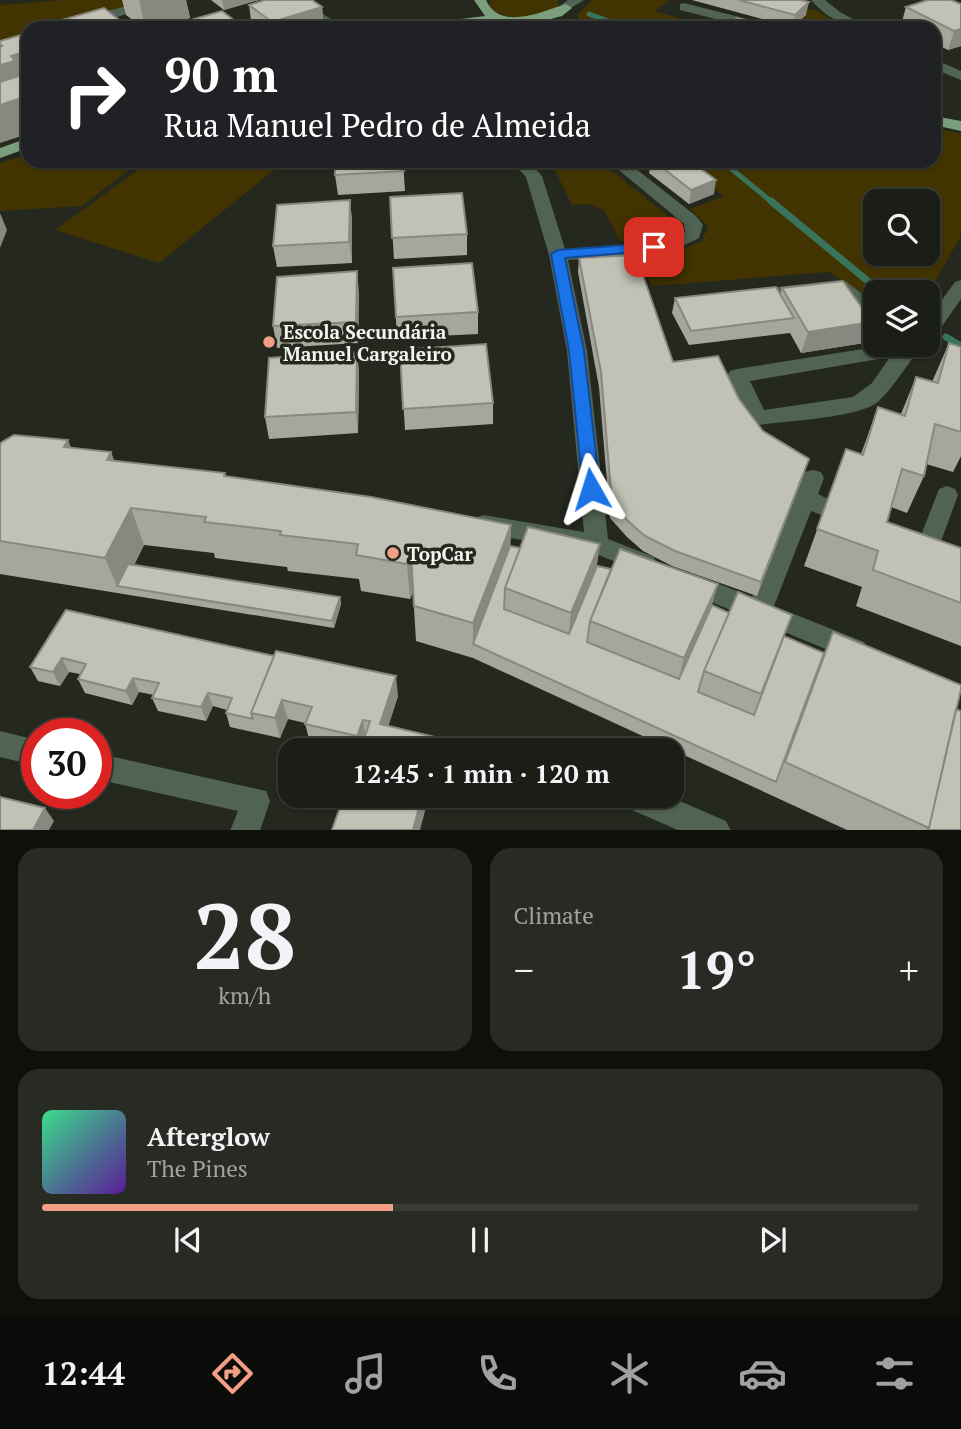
<!DOCTYPE html>
<meta charset="utf-8">
<style>
:root{--surface:#1b1e16;--page:#282b23;--text:#f1f3f6;--muted:#a0a2a1;--line:#393c35;--accent:#f39f85}
body{margin:0;font-family:"PT Serif",serif;background:var(--page);color:var(--text);height:100vh;display:flex;flex-direction:column;font-size:26px;white-space:nowrap}
*{box-sizing:border-box;margin:0}
p{font-size:23px;color:var(--muted)}
.icon{flex:none;width:38px;height:38px;fill:none;stroke:currentColor;stroke-width:2;stroke-linecap:round;stroke-linejoin:round}
.map{position:relative;height:830px;overflow:hidden}
.drawer{display:flex;flex-direction:column;gap:18px;padding:18px;background:#0f100c;flex:1}
.drawer>*{flex:none}
.top-card{position:absolute;left:21px;top:21px;width:920px;height:147px;border-radius:21px;box-shadow:0 2px 5px #0004,0 0 0 2px var(--line);background:#202124;color:#fff;overflow:hidden}
.fabs{position:absolute;left:863px;top:189px;display:grid;gap:14px}
.fabs a{display:grid;place-items:center;width:77px;height:77px;border-radius:14px;background:var(--surface);box-shadow:0 2px 5px #0004,0 0 0 2px var(--line);font-size:35px}
.speed{position:absolute;left:21px;top:718px;display:flex;gap:14px;font-size:35px;font-weight:700;text-align:center}
.speed>*{display:grid;place-content:center;width:91px;height:91px;border-radius:50%;background:var(--surface);box-shadow:0 2px 5px #0004,0 0 0 2px var(--line);line-height:1}
.speed .limit{border:10px solid #d22;background:#fff;color:#111}
.pin{position:absolute;display:grid;place-items:center;width:60px;height:60px;color:#fff;margin:-30px;border-radius:14px;box-shadow:0 4px 10px #0006}
.me{position:absolute;width:77px;margin:-38px;rotate:354deg;stroke-linejoin:round;filter:drop-shadow(0 0 5px #0008)}
.turn{display:flex;align-items:center;gap:24px;height:147px;padding:0 28px;font-size:32px}
.turn .icon{width:91px;height:91px;stroke-width:2.5}
.turn b{display:block;font-size:49px;line-height:60px}
.big{font-size:52px;font-weight:700;line-height:1.1}
.drawer .tile{flex:1;display:flex;flex-direction:column;justify-content:center;gap:10px;min-width:0;padding:0 24px;border-radius:21px;background:var(--page)}
.drawer .dial{align-items:center;gap:0}
.dial b{font-size:91px;line-height:1}
.song{display:flex;align-items:center;gap:21px}
.cover{width:84px;height:84px;border-radius:10px;background:linear-gradient(135deg,hsl(150 70% 55%),hsl(270 70% 35%))}
.played{height:7px;border-radius:4px;background:linear-gradient(90deg,var(--accent) 40%,var(--line) 40%)}
.keys{display:flex;justify-content:space-around;direction:ltr}
.heat{display:flex;justify-content:space-between;align-items:center;font-size:38px;direction:ltr}
.drawer .tiles{flex:1;display:grid;gap:18px;grid-template-columns:1fr 1fr}
.tile:last-child{grid-column:span 2}
.trip{position:absolute;left:278px;top:738px;width:406px;height:70px;border-radius:21px;background:var(--surface);box-shadow:0 2px 5px #0004,0 0 0 2px var(--line);font-weight:700;line-height:70px;text-align:center}
.tabs{display:flex;height:112px;justify-content:space-around;align-items:center;background:#0b0c09;color:var(--muted)}
.tabs .icon{width:49px;height:49px}
.tabs .on{color:var(--accent)}
.tabs b{font-size:32px;color:var(--text)}
.map>svg:first-child{display:block}
.green{fill:#423400;fill-rule:evenodd}
.lines{fill:none;stroke-linecap:round;stroke-linejoin:round}
.stream-far1{stroke:#38745b;stroke-width:5}
.stream{stroke:#38745b;stroke-width:7}
.minor{fill:#516352;fill-rule:evenodd}
.major{fill:#7b9e7d;fill-rule:evenodd}
.wall{fill:#a6a79c}
.shaded-wall{fill:#87887f}
.building{fill:#c1c2b5;stroke:#87887f;stroke-width:2}
.route{fill:#1a73e8;stroke:#114b97;stroke-width:2}
.poi-dot{fill:#f39f85;stroke:#24281e;stroke-width:2.5}
.labels{text-anchor:middle;dominant-baseline:central;stroke-width:7;stroke-linejoin:round;paint-order:stroke}
.poi-label{font-size:19px;font-weight:bold;fill:#f3f6ef;stroke:#24281e;text-anchor:start}
</style>
<div class="map">
<svg width="961" height="831" viewBox="0 0 961 831">
<rect width="100%" height="100%" fill="#24281e"/>
<path class="green" d="M62,0H151L73,28H28V49L0,63V5Z
M490,0H557L559,6C545,23 506,21 490,8Z
M592,0H670L655,11L713,28H585L578,23V14Z
M801,7L817,11L847,28H803L794,25Z
M935,128L961,134V236L928,293L875,292V303L829,272L652,286L636,257L688,247L702,241L708,226L690,209L724,196L678,161H934ZM875,201H928V254H875Z
M28,155V161H140L82,206L0,211V163Z
M150,161H285L159,263L55,230Z
M546,161H600L678,224L676,236L649,241H620L604,210L587,204L572,205L555,170Z"/>
<g class="lines">
<path class="stream-far1" d="M589,14L627,28
M722,161L773,203"/>
<path class="stream" d="M771,201L881,292
M946,337L961,346"/>
<path class="minor" d="M151,0H171L117,17L92,28H75L107,11Z
M286,0H301L345,28H329Z
M568,0H584L571,8H563L561,5Z
M811,0H825L840,12L869,28C845,28 827,18 811,0Z
M684,3L771,25L773,28H751L680,10V4Z
M934,59L961,71V80L934,69Z
M511,161H528L542,176L565,249L648,243L685,232L684,224L608,161H626L696,216L703,225L699,238C660,260 612,257 568,260L587,351L608,539L654,557L657,564L654,571L645,574L594,553L483,533L475,530L471,524L475,518L483,515L584,532L567,351L549,255L526,177Z
M841,280L847,282L875,304V319L868,317L837,292L751,302L742,296L751,290Z
M961,280V299L935,336L928,338V319L955,282Z
M888,345H921C913,358 887,396 875,404C852,418 787,421 758,425L751,423L727,376L730,371L737,369ZM890,357L872,383L853,397L764,410L750,381Z
M813,470L821,472L824,478L818,494L832,501L835,507L832,513L824,516L811,511L774,606L864,642L868,650L864,658L855,661L682,590L679,583L682,576L691,573L752,597L802,478L805,472Z
M947,486L955,489L958,495L937,552L929,554L905,546L901,539L905,532L913,530L922,533L939,489Z
M0,731L37,740V766L0,757Z
M96,753L266,791L270,801L260,831H230L238,811L96,779Z
M619,796H668L726,821L731,831H680L623,806Z"/>
<path class="major" d="M474,0H486C500,32 543,11 566,4L572,8L562,16L532,24L499,22L452,28H414L421,24L485,16Z
M934,116L961,121V131L934,125Z
M28,138V148L0,158V148Z"/>
</g>
<path class="wall" d="M122,0H186L190,18L154,28H143L126,15Z
M211,0H259L224,10Z
M692,0H800L806,15L792,27Z
M961,4V46L948,50L934,43V28H907L901,25L906,7Z
M249,5L322,7L324,28H252Z
M403,161L405,191L338,195L335,175Z
M651,161H690L714,194L689,204L649,173Z
M390,197L467,234V255L394,259Z
M350,200L352,221V263L277,267L273,246Z
M579,258L673,362L739,399L763,431L804,474L757,596L672,566L643,551L627,537L610,518L599,387L578,272Z
M393,268L478,312V334L397,338Z
M782,288L872,322L864,343L801,353L790,333L689,345L672,313L675,298L780,294Z
M359,292L358,343L277,348L273,326Z
M949,343L961,347V456L953,472L926,464L924,476L907,513L891,507L887,522L961,548V646L856,606L862,587L804,566L846,449L861,454L878,407L901,414L916,377L932,382Z
M400,350L493,403V424L405,430Z
M357,352L359,373L358,433L269,439L265,417Z
M0,444L71,448L111,452L114,461L225,473L226,477L511,525L510,546L597,566L712,605L824,653L833,632L956,709L961,830H847L473,658L416,641L413,592L410,599L361,591L359,579L288,571L287,567L215,558L214,553L144,545L134,565L340,597L341,604L334,628L0,574Z
M66,610L398,696L388,726L439,751H341L310,743L305,723L288,719L280,738L230,727L226,713L227,710L213,706L206,721L158,711L152,698L154,695L139,692L132,705L85,693L78,679L80,674L69,672L60,686L38,681L30,667Z"/>
<path class="shaded-wall" d="M139,0H186L190,18L154,28H145Z
M222,0H259L224,10Z
M809,2L806,15L792,27L795,15Z
M322,7L324,28H273L272,22Z
M961,29V46L948,50L954,31Z
M28,51V87L0,102V65L11,56Z
M28,96V134L0,143V105Z
M716,180L714,194L689,204L691,190Z
M350,200L352,221V263L349,242Z
M0,213L7,230L0,248Z
M357,271L359,292L358,343L356,322Z
M872,322L864,343L801,353L808,332Z
M357,352L359,373L358,433L356,412Z
M68,440L83,477L64,447Z
M111,452L125,489L107,460Z
M809,459L804,474L757,596L761,582Z
M131,508L144,545L123,587L117,586L105,558Z
M511,525L510,561L473,644V623Z
M600,544L595,580L567,649L571,613Z
M411,553L414,589L410,599L407,564Z
M718,584L708,619L675,693L684,658Z
M340,597L341,604L334,628L332,621Z
M62,658L69,672L60,686L53,672Z
M396,676L398,696L383,743L380,724Z
M133,678L139,692L132,705L126,691Z
M208,693L213,706L206,721L201,707Z
M282,700L288,719L280,738L275,718Z
M363,720L366,739L360,751L357,736Z
M439,738V751H435Z
M422,796H429L420,830H413Z
M45,808L54,821L49,830H33Z"/>
<path class="building" d="M265,0H312L322,7L272,22L249,5Z
M739,0H800L809,2L795,15Z
M928,0H951L961,4V29L954,31L906,7Z
M104,8L127,26L119,28H62L55,22Z
M222,11L244,28H176L173,25Z
M737,18L773,28H724Z
M28,33V51L11,56L15,61L0,65V47L2,46L0,44V41Z
M28,73V96L0,105V82Z
M335,161H403L404,171L335,175Z
M654,161H690L716,180L691,190Z
M462,193L467,234L392,238L390,197Z
M350,200L349,242L273,246L277,205Z
M636,255L673,362L718,356L739,399L763,431L809,459L761,582L675,551L645,536L629,522L612,504L601,372L579,258Z
M472,263L478,312L396,317L393,268Z
M357,271L356,322L273,326L277,277Z
M843,281L872,322L808,332L782,288Z
M776,287L794,318L691,331L675,298Z
M949,343L961,347V432L935,424L924,476L902,469L887,522L961,548V603L873,570L878,551L817,529L846,449L863,455L878,407L905,416L916,377L938,383Z
M486,344L493,403L403,409L400,350Z
M357,352L356,412L265,417L269,358Z
M14,435L68,440L64,447L111,452L107,460L225,473L224,476L371,497L511,525L473,623L414,606L411,553L407,564L356,555L358,544L280,535L281,531L204,522L206,517L131,508L105,558L0,541V444L2,442Z
M528,527L600,544L571,613L505,588Z
M510,546L520,548L505,588L504,609L569,634L597,566L611,569L590,621L587,642L679,679L712,605L729,613L704,671L698,692L754,715L784,636L824,653L776,782L473,644Z
M620,549L718,584L684,658L590,621Z
M128,564L340,597L332,621L117,586Z
M738,592L792,615L761,694L704,671Z
M66,610L274,656L251,713L253,719L226,713L232,698L208,693L201,707L152,698L159,683L133,678L126,691L78,679L86,664L62,658L53,672L30,667Z
M833,632L961,685V689L929,828L785,762Z
M276,651L396,676L380,724L439,738L435,751H360L370,721L363,720L357,736L305,724L312,707L282,700L275,718L251,713Z
M956,709L961,711V830H927L929,828Z
M344,796H422L413,830H332Z
M0,797L45,808L33,830H0Z"/>
<path class="route" d="M654,243L661,247L659,250L565,258L584,351L600,489L597,494H585L583,489L569,351L551,254L558,250Z"/>
<g class="poi-dot">
<circle cx="269" cy="342" r="7"/>
<circle cx="393" cy="553" r="7"/>
</g>
<g class="labels">
<g class="poi-label">
<text x="283" y="331">Escola Secundária<tspan x="283" dy="22">Manuel Cargaleiro</tspan></text>
<text x="407" y="553">TopCar</text>
</g>
</g>
</svg>
<div class="fabs">
<a><svg class="icon" aria-label="search" viewBox="0 0 24 24"><circle cx="10" cy="10" r="6"/><path d="M15 15l6 6"/></svg></a>
<a><svg class="icon" aria-label="layers" viewBox="0 0 24 24"><path d="M12 4l9 5-9 5-9-5zM3 14l9 5 9-5"/></svg></a>
</div>
<div class="speed"><div class="limit">30</div></div>
<div class="pin" style="left:654px;top:247px;background:#d93025"><svg class="icon" aria-label="arrive" viewBox="0 0 24 24"><path d="M6 21V4h12l-3 4 3 4H6"/></svg></div>
<svg class="me" style="left:591px;top:489px" viewBox="-20 -20 40 40"><path d="M0-17L14 15 0 8-14 15z" fill="#1a73e8" stroke="#fff" stroke-width="4"/></svg>
<div class="trip">12:45 · 1 min · 120 m</div>
<div class="top-card">
<div class="turn"><svg class="icon" aria-label="right" viewBox="0 0 24 24"><path d="M7 20v-9h11M14 6l5 5-5 5"/></svg><div><b>90 m</b>Rua Manuel Pedro de Almeida</div></div>
</div>
</div>
<section class="drawer">
<div class="tiles">
<div class="tile dial"><b>28</b><p>km/h</p></div>
<div class="tile"><p>Climate</p>
<div class="heat"><a>−</a><b class="big">19°</b><a>+</a></div>
</div>
<div class="tile">
<div class="song"><i class="cover"></i><div><b>Afterglow</b><p>The Pines</p></div></div>
<div class="played"></div>
<div class="keys"><svg class="icon" aria-label="previous" viewBox="0 0 24 24"><path d="M18 5L8 12l10 7zM5 5v14"/></svg><svg class="icon" aria-label="pause" viewBox="0 0 24 24"><path d="M8 5v14M16 5v14"/></svg><svg class="icon" aria-label="next" viewBox="0 0 24 24"><path d="M6 5l10 7-10 7zM19 5v14"/></svg></div>
</div>
</div>
</section>
<nav class="tabs">
<b>12:44</b>
<svg class="icon on" aria-label="directions" viewBox="0 0 24 24"><path d="M12 3l9 9-9 9-9-9zM9 14v-3h6M13 9l2 2-2 2"/></svg>
<svg class="icon" aria-label="music" viewBox="0 0 24 24"><path d="M9 18V5l10-2v13"/><circle cx="6" cy="18" r="3"/><circle cx="16" cy="16" r="3"/></svg>
<svg class="icon" aria-label="phone" viewBox="0 0 24 24"><path d="M5 4h4l2 5-3 2q2 4 5 5l2-3 5 2v4C11 20 4 13 5 4z"/></svg>
<svg class="icon" aria-label="climate" viewBox="0 0 24 24"><path d="M12 3v18M4 7l16 10M4 17L20 7"/></svg>
<svg class="icon" aria-label="car" viewBox="0 0 24 24"><path d="M5 17H2v-5l4-1 3-4h7l3 4 3 1v5h-3M9 17h6M6 11h13"/><circle cx="7" cy="17" r="2"/><circle cx="17" cy="17" r="2"/></svg>
<svg class="icon" aria-label="filters" viewBox="0 0 24 24"><path d="M4 7h16M4 17h16"/><circle cx="9" cy="7" r="2"/><circle cx="15" cy="17" r="2"/></svg>
</nav>
